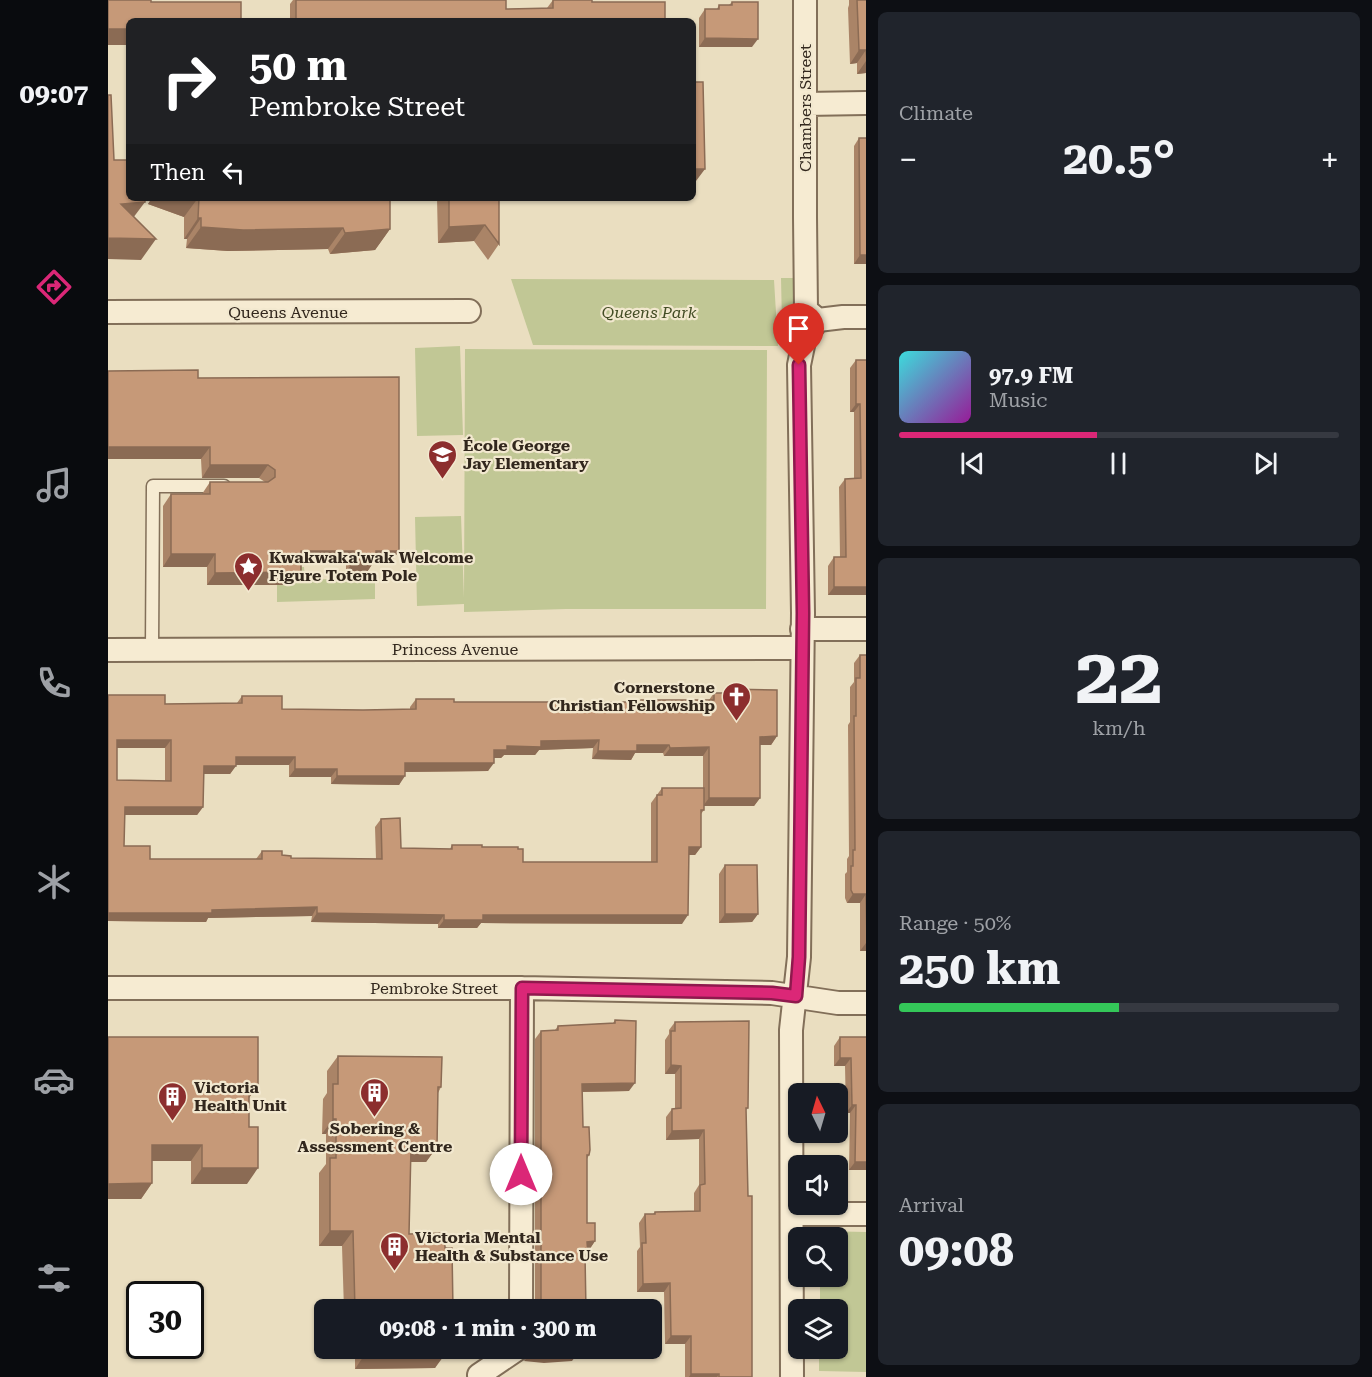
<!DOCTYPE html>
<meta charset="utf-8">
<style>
:root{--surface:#171b24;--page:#20242c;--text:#f1f3f6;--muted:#9ea1a6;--line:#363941;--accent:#db2777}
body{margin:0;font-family:"Roboto Serif",serif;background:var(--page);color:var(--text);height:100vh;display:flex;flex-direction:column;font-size:22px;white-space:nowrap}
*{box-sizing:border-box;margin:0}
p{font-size:20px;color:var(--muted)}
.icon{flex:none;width:33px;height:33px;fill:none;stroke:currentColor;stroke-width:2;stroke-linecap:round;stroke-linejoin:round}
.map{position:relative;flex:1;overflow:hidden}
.details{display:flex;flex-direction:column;gap:12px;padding:12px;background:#0d0f14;width:506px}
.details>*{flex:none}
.hud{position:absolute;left:18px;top:18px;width:570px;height:183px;border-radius:9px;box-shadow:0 2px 4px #0004;background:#202124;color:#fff;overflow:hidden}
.needle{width:39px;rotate:355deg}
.tools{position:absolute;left:680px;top:1083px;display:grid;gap:12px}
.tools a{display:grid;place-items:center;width:60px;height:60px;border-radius:9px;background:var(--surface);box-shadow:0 2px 4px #0004;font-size:30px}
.speed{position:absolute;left:18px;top:1281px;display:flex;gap:12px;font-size:30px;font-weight:700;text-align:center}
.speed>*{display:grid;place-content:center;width:78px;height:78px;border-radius:50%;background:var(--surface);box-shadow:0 2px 4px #0004;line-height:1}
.speed .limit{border:3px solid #111;border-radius:9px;background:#fff;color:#111}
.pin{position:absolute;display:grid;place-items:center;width:51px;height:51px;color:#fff;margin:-62px -26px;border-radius:50% 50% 50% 0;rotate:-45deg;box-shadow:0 0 6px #0007}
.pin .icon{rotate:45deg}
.me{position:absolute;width:66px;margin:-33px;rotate:0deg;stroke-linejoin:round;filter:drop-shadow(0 0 4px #0008)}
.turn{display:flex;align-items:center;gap:21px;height:126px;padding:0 24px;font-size:27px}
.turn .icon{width:78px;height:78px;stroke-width:2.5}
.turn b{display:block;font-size:42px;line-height:51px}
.then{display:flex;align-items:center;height:57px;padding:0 24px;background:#0003;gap:12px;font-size:22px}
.big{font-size:45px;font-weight:700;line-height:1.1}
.details .tile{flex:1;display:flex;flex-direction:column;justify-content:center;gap:9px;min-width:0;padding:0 21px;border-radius:9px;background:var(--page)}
.details .dial{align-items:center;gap:0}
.dial b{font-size:78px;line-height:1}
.song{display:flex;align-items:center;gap:18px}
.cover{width:72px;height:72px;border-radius:9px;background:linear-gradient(135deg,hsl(180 70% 55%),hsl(300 70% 35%))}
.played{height:6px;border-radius:3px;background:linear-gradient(90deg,var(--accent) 45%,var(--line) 45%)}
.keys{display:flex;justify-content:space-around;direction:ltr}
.heat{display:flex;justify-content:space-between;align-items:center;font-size:33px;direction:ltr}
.charge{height:9px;border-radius:4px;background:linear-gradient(90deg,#34c759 50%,var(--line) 0)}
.trip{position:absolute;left:206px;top:1299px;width:348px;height:60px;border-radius:9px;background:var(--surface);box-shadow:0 2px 4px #0004;font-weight:700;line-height:60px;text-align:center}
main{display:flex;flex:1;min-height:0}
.tab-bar{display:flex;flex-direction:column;width:108px;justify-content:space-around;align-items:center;background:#090b0e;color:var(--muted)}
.tab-bar .icon{width:42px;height:42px}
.tab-bar .active{color:var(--accent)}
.tab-bar b{font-size:27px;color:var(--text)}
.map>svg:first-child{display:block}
.green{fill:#c1c795}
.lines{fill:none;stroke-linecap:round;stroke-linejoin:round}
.service-casing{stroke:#826f59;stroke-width:15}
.minor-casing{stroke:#826f59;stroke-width:26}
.service{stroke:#f6ebd2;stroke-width:12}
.minor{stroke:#f6ebd2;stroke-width:22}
.wall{fill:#aa8467;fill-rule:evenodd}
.shaded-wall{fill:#8b6b54}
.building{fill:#c69978;stroke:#8b6b54;stroke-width:1.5;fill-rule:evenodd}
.route-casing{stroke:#8e194d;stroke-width:15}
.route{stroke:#db2777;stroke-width:10}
.labels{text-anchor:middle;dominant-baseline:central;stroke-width:4.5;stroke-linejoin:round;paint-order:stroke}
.street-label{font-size:16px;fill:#32271d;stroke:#f2e8cf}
.park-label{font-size:16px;font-style:italic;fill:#434d25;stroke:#f2e8cf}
.poi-label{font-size:16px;font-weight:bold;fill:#32271d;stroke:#f2e8cf;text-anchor:start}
</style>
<main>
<nav class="tab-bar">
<b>09:07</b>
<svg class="icon active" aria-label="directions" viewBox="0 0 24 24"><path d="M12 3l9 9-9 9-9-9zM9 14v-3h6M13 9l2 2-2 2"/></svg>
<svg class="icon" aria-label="music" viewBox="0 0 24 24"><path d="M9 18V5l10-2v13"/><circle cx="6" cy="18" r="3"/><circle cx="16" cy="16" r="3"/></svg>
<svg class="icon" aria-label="phone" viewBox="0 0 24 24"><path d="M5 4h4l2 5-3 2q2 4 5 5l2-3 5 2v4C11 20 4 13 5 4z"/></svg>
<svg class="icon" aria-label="climate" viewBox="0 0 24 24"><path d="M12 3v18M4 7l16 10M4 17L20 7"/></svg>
<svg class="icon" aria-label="car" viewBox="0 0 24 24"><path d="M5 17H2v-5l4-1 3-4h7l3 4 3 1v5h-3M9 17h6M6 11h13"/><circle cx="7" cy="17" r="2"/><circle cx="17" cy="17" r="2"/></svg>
<svg class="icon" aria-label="filters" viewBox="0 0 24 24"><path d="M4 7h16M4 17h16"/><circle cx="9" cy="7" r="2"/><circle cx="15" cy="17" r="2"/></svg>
</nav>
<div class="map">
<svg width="759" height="1377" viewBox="0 0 759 1377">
<rect width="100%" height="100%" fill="#eadec0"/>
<path class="green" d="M673,278H690V312L674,324Z
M403,279L666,280L670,346L425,345Z
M352,346L355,435L309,436L307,348Z
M357,349L659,350L658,609H458L356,612V604L309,606L307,517L353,516L356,598Z
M196,567L197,580L267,577V599L169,602V568Z
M713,1231L758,1232V1372L711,1371V1349L729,1348V1310L712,1309V1277L729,1276V1238L713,1237Z"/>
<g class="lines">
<defs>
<path id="service" d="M44,650L45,486H116"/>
<path id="minor" d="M697,0V217L698,310L710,320
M697,104L759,103
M0,312L361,311
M710,320L735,317H759
M694,629H759
M0,650L694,648
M0,988H414L664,993L730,1003H759
M684,1214H759
M413,1310L414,988
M371,1375L411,1348
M684,1377L683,1030L691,957L695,613L691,365L697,336L710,320"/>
</defs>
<use href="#service" class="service-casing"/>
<use href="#minor" class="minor-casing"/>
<use href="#service" class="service"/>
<use href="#minor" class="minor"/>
</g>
<path class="wall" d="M185,0H398V9L439,8L445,0L484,2L557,21H182V4Z
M741,0H759V73L749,74V63L742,64L740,8L741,5Z
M624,2L644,47H591V18L597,9H609L611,5H621Z
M751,138L759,264H746V146Z
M44,198H282V229L267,250L222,254L220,249L120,251L78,248L79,239H76V217L40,204Z
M329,198H391V244L380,260L366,241L330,243Z
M748,360H759V595H720V566L726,557H732L731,487L737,479H746V412H742V368Z
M0,371L90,378L291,551L282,563H265L259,572H238V563H193L185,585H99V567H55V506L63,494H94L102,482H157L151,478H94L93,459H0Z
M752,655H759V951H752V903H739L737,898V874L739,872V859L741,856L740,725L742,722V687L746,682V663Z
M618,689L669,736L663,745H652V798L646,806H596V810L593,814V847L587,855H581L574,924L373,923L369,928H330V924L203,922L204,916L100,918L98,922L0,921V695L57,704L129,703L134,696L174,709L255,710H302V707L308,699L346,702H532L533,700H601L606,693H615ZM9,748H57V781L9,780ZM485,748L484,759L523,760L527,753H555L556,756H595V788H554L543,803V862H415L410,849L344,845L342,849L293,848L273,819L267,827L268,859L183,858L154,851L148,859H42L16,846V815H89L95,807L96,774H122L128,765H181V777H223V784L291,785L297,772L380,771L386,758H393L396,755H427L431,750Z
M617,865L650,914L644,922L611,923V874Z
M507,1020L521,1091L474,1092L475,1127L481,1155L479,1159V1223L487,1241L481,1250H479L477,1259L478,1310H427V1039L433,1031L447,1030L450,1026L505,1023Z
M567,1022L640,1108L638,1110L644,1377H577V1344H557L556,1292H529V1251L532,1247L531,1223L537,1214H545L547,1212L586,1211V1193L591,1185V1139L558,1140V1117L564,1109L567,1108V1074H557V1040L561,1034V1030Z
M0,1037L141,1098L139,1184H83V1161H44V1183L33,1199Z
M732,1037H759V1170H741L742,1113H738L737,1066H726V1046Z
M230,1056L333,1087L330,1093L329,1147L318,1162H302L301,1234L337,1248L345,1310H236L234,1246H211V1173L218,1164V1134H214L215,1099L219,1093V1071Z
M238,1348H338L327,1368L247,1369V1352H238Z"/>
<path class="shaded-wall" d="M0,29H21V45H0Z
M597,38L650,39L644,47H591Z
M751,50H758L749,63L742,64Z
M758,61L759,73L749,74Z
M585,169H597L588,181H585Z
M44,198H90L76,217L40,204Z
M37,202L22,222L13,204Z
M90,218H93L79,239H76Z
M377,225L366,241L330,243L341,227Z
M93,227L235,228L220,249L120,251L78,248Z
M282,229L267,250L222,254L237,233Z
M0,238L48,239L33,260L0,259Z
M752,255H759V264H746Z
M748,404H752L746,412H742Z
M0,447H102L93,459H0Z
M102,465H160L151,478H94Z
M193,551H246L238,563H185Z
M268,551H291L282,563H265L259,572H238L246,560Z
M63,554H107L99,567H55Z
M193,572L185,585H99L107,573Z
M726,587H759V595H720Z
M669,736L663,745H646L652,737Z
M9,740H63L57,748H3Z
M491,740L485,748L431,750L427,755H396L393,758H380L386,750L399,746L433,741Z
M529,745H561L555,753H527L523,760L484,759L490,751Z
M601,747L595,756H556L562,748Z
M128,757H187L181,765H122Z
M297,763H386L380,771L291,772Z
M96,766H128L122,774H90Z
M187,769H229L223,777H181Z
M229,776H297L291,785L223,784Z
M601,798H652L646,806H595Z
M17,807H95L89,815H11Z
M581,847H593L587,855H575Z
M745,894H758L752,903H739Z
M209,907L204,916L100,918L98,922L0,921V913Z
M209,913L336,915L330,924L203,922Z
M617,914H650L644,922L611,923Z
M375,915H580L574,924L373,923L369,928H330L336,920Z
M758,943L759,951H752Z
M732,1058H743L737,1066H726Z
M563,1065L573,1066L567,1074H557Z
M527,1083L521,1091L468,1092L474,1084Z
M141,1085H150L139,1101Z
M744,1105H748L742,1113H738Z
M225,1119H228L218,1134H214Z
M596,1130L591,1139L558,1140L564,1131Z
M44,1145H94L83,1161H33Z
M303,1147H329L318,1162H292Z
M747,1162H759V1170H741Z
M94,1168H150L139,1184H83Z
M44,1183L33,1199H0V1184Z
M222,1231H245L234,1246H211Z
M487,1241L481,1250H473L479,1242Z
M562,1283L556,1292H529L535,1284Z
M563,1336H583L577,1344H557Z
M241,1348H249L247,1352H238Z
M338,1353L327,1368L247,1369L257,1354Z
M422,1353H470L464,1361L436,1363L416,1361Z
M583,1374H611L609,1377H581Z"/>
<path class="building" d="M0,0H43V2H133V21H21V29H0Z
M188,0H398V9L445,8V0H484V2H557V21H188Z
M749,0H759V61L758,50H751Z
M624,2H650V39L597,38V9H611V5H624Z
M585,82H595L597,169H585Z
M0,95H3L6,160H21V198H37V202L13,204L48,239L0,238Z
M751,138H759V255H752Z
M91,198H282V229L237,233L235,228L135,230L93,227V218H90Z
M341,198H391V244L377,225L341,227Z
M748,360H759V587H726V557H738L737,479L753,478L752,404H748Z
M90,370V378L291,377V551H268V560H246V551H193V572L107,573V554H63V494H102V482H160L167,477V470L160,465H102V447H0V371Z
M752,655H759V943L758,894H745L743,890V866H745V850H747L746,716H748V678H752Z
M618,689L669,690V736L652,737V798H601V747L562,748L561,745H529V751H490L491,740L433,741V747L399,746V750H386V763H297V776H229V769H187V757H128V766H96L95,807H17L16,846H42V859H154V851H174V855L183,856V858L274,859L273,819L292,818L293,848L344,849V845H374V847H410V849H415V862H549V795H554V788H596V810H593V847H581L580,915H375V920H336V915L209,913V907L104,910V913H0V695H57V704L134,703V696H174V709L255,710L308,709V699H346V702H533V700H606V693H618ZM9,740H63V781L9,780Z
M617,865H649L650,914H617Z
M507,1020L528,1021L527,1083L474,1084L475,1127H481L482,1150L481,1155H479V1223H487V1241L479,1242L480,1255H477L478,1310H433V1031L450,1030V1026L507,1023Z
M641,1021L640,1108H638L640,1196H644V1377H611V1374H583V1336H563L562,1283L535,1284L534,1243H538L537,1214H547V1212L592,1211V1185L597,1184L596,1130L564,1131V1109L573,1108V1066L563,1065V1031H567V1022Z
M0,1037H150V1085H141V1127H150V1168H94V1145H44V1183L0,1184Z
M732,1037H759V1162H747L748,1105H744L743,1058H732Z
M230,1056L334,1057L333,1087H330L329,1147H303L301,1234L337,1233V1248H344L345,1310H247L245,1231H222V1158H228V1119H225V1084H230Z
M257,1348H338V1353L257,1354Z
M426,1348H470V1353L442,1355L422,1353Z"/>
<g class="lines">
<defs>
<path id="route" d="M413,1174L414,988L664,993L688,996L691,957L695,613L691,365"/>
</defs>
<use href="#route" class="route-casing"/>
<use href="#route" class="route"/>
</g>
<defs>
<symbol id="school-pin" viewBox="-11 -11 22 30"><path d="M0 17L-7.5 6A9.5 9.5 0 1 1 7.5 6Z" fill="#8c2e2e" stroke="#f2e8cf"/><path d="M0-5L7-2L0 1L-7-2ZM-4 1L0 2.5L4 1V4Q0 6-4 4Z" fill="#fff"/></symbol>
<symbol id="sight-pin" viewBox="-11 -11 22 30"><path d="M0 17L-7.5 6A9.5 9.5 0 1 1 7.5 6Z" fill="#8c2e2e" stroke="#f2e8cf"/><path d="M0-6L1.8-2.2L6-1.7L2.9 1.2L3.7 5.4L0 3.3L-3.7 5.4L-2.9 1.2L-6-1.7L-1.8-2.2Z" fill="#fff"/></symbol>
<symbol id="church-pin" viewBox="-11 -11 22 30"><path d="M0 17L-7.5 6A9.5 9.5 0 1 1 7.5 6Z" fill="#8c2e2e" stroke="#f2e8cf"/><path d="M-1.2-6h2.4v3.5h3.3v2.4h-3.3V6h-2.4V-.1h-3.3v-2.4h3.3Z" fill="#fff"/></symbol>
<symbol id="building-pin" viewBox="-11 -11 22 30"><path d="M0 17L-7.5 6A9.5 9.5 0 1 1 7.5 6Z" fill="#8c2e2e" stroke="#f2e8cf"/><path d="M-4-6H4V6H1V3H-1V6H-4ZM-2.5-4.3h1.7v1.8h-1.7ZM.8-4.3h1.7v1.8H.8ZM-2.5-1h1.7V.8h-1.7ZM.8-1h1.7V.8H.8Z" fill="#fff"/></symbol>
</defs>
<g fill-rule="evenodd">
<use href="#school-pin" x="318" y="438" width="33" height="45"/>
<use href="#sight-pin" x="124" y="550" width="33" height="45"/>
<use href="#church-pin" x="612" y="680" width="33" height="45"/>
<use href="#building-pin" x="250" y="1076" width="33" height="45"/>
<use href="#building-pin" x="48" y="1080" width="33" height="45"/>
<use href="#building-pin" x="270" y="1230" width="33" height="45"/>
</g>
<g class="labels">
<g class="street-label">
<text transform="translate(697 108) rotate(-90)">Chambers Street</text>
<text x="180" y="312">Queens Avenue</text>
<text x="347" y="649">Princess Avenue</text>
<text x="326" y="988">Pembroke Street</text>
</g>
<g class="park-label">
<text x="541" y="312">Queens Park</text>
</g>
<g class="poi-label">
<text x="355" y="445">École George<tspan x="355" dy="18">Jay Elementary</tspan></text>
<text x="161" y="557">Kwakwaka'wak Welcome<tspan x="161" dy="18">Figure Totem Pole</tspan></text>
<text x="607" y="687" text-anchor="end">Cornerstone<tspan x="607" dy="18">Christian Fellowship</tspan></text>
<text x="86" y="1087">Victoria<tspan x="86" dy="18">Health Unit</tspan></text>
<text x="267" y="1128" text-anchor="middle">Sobering &amp;<tspan x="267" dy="18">Assessment Centre</tspan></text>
<text x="307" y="1237">Victoria Mental<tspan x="307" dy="18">Health &amp; Substance Use</tspan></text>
</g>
</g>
</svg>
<div class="tools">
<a><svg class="needle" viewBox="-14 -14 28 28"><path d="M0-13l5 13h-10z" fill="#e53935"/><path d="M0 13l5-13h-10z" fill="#9ea1a6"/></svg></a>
<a><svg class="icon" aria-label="sound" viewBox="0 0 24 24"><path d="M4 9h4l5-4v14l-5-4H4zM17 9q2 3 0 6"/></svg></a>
<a><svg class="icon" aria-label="search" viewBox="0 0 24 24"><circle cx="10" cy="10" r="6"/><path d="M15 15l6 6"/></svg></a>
<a><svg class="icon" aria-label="layers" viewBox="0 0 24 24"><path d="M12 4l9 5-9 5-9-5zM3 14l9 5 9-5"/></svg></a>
</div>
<div class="speed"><div class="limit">30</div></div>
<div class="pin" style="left:691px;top:365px;background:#d93025"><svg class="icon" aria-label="arrive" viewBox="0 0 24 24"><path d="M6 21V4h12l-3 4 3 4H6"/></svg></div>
<svg class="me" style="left:413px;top:1174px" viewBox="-20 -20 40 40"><circle r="19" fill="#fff"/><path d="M0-13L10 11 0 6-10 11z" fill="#db2777"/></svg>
<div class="trip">09:08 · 1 min · 300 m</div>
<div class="hud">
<div class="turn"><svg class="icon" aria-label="right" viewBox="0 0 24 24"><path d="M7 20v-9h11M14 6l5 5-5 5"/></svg><div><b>50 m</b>Pembroke Street</div></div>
<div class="then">Then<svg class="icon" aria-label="left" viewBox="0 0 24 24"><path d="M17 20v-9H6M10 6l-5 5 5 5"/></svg></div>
</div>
</div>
<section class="details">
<div class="tile"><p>Climate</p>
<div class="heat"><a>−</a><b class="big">20.5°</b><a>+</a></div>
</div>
<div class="tile">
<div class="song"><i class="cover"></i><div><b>97.9 FM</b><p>Music</p></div></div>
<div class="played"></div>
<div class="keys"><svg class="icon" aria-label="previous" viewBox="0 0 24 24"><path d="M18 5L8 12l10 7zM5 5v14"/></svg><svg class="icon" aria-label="pause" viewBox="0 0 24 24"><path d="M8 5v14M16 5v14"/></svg><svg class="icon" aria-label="next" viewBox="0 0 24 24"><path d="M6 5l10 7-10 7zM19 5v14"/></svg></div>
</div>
<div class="tile dial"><b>22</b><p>km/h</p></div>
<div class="tile"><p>Range · 50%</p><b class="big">250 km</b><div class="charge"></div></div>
<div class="tile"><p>Arrival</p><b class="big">09:08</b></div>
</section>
</main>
